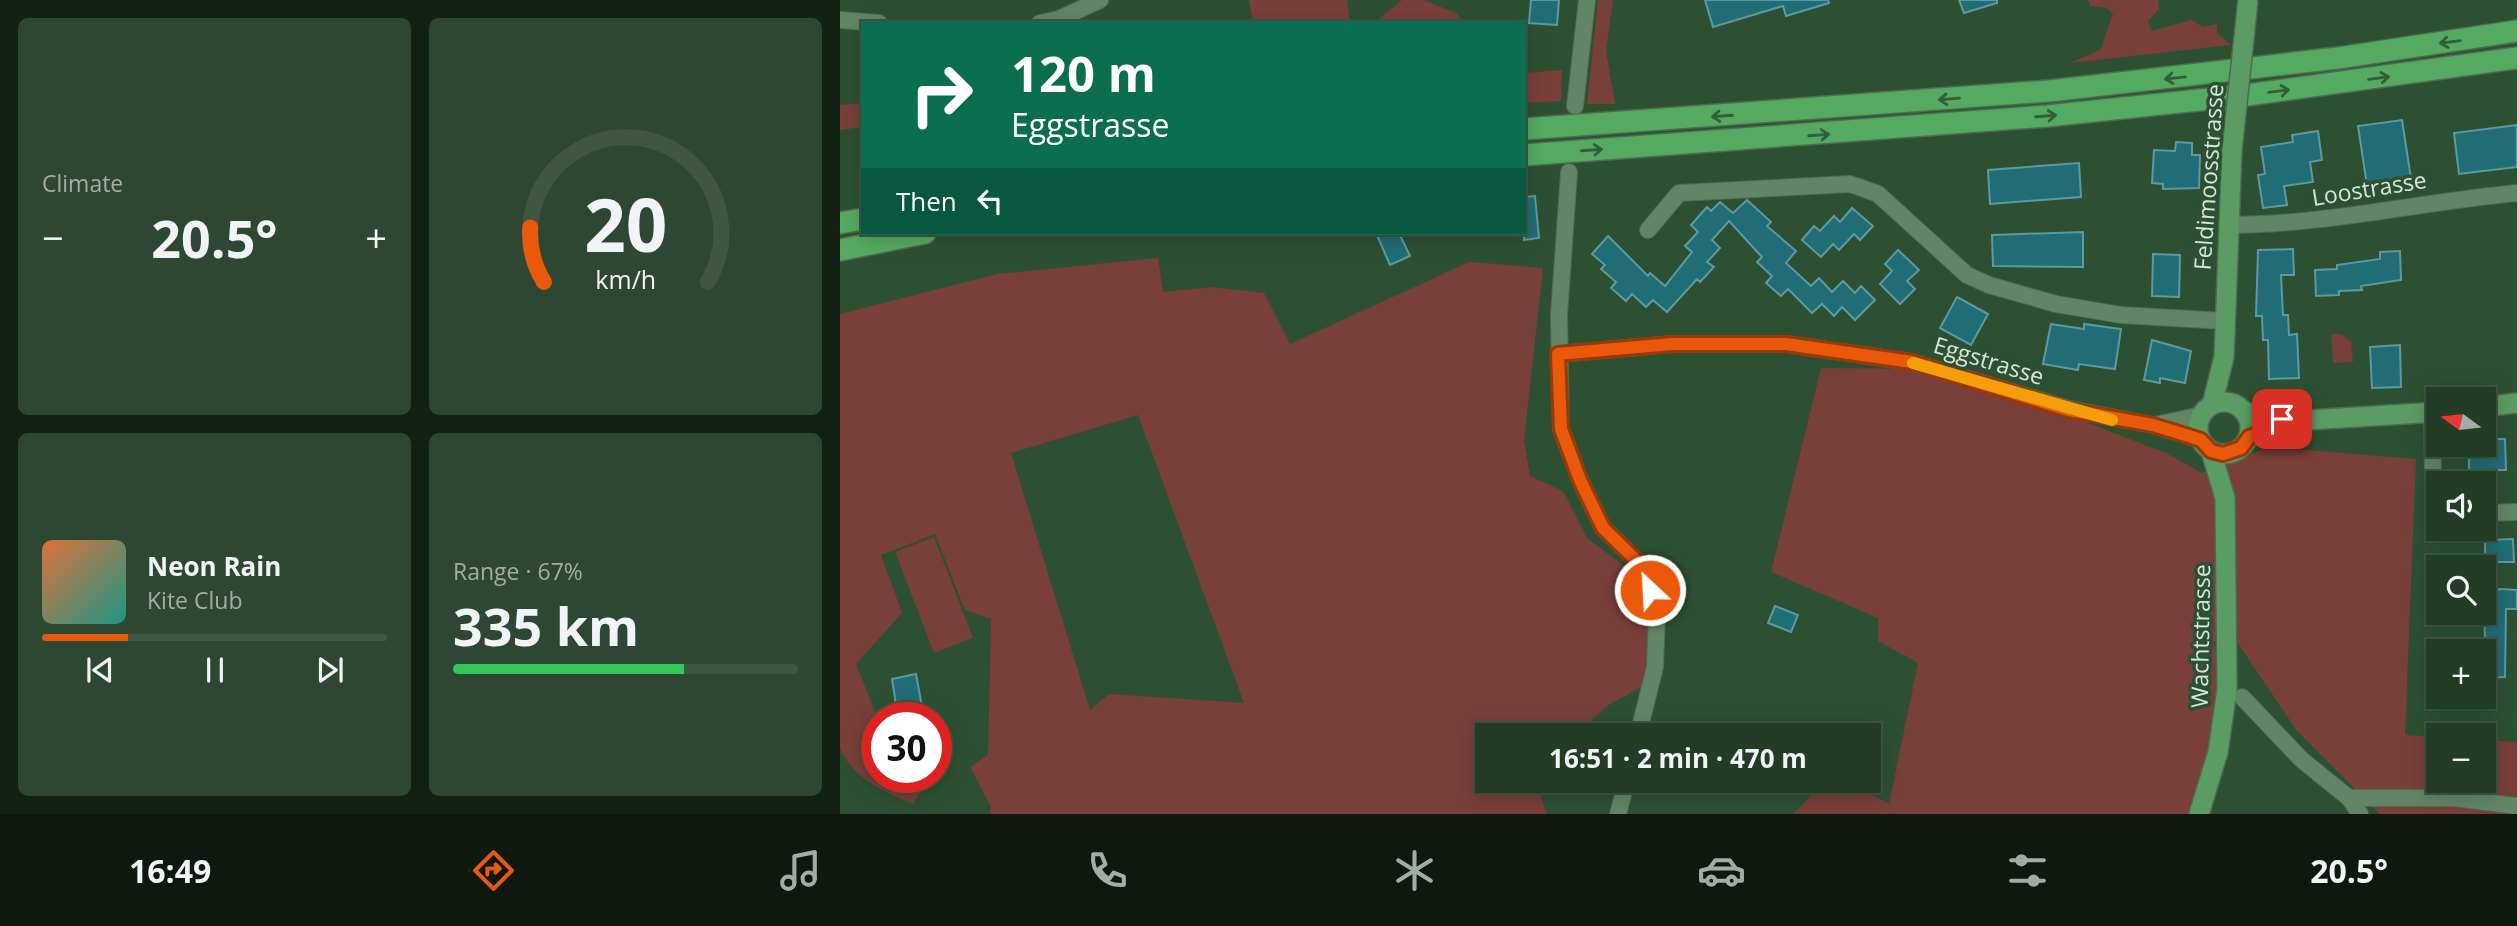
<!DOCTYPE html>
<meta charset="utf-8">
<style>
:root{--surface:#223c26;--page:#2e4732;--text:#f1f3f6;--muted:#a2ada7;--line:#3f5643;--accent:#ea580c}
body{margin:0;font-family:"Open Sans",sans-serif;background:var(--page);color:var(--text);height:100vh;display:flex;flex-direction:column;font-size:26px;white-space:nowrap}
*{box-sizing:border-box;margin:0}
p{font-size:23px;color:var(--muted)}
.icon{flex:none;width:38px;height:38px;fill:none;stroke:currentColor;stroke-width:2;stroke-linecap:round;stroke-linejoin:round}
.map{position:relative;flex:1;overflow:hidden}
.panel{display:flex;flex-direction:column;gap:18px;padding:18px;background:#132115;width:840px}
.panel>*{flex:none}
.hud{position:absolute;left:21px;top:21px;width:665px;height:214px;border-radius:0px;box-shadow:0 4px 18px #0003,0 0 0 2px var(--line);background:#0b6e4f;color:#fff;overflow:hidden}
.needle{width:46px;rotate:285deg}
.buttons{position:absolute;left:1586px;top:387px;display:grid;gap:14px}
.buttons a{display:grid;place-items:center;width:70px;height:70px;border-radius:0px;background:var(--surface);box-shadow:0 4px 18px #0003,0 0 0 2px var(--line);font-size:35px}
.speed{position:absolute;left:21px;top:702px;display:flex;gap:14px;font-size:35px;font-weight:700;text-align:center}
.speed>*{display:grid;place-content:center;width:91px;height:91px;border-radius:50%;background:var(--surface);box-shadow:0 4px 18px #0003,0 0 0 2px var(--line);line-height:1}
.speed .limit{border:10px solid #d22;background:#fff;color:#111}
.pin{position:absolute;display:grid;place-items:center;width:60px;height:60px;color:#fff;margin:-30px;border-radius:14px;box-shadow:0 4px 10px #0006}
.me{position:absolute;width:77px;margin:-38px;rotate:335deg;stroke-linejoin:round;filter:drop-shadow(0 0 5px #0008)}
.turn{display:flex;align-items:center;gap:24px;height:147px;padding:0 35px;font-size:32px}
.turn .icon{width:91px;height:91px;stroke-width:2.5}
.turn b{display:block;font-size:49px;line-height:60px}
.then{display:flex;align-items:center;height:66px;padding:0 35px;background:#0003;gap:14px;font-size:26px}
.big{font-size:52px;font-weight:700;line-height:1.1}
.panel .widget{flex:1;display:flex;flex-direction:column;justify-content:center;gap:10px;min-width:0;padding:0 24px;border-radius:10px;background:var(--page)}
.panel .dial{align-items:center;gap:0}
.dial svg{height:182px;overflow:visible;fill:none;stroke:var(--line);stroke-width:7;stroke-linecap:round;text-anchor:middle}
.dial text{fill:var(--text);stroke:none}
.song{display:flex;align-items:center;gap:21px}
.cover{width:84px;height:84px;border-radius:10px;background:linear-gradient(135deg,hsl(20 70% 55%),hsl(170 70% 35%))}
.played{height:7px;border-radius:4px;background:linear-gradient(90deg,var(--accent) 25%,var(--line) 25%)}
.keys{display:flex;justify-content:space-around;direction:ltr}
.heat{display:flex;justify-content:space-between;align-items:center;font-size:38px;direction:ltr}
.charge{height:10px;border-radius:5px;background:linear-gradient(90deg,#34c759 67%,var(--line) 0)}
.panel .tiles{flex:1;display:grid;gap:18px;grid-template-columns:repeat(2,1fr)}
.trip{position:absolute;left:635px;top:723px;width:406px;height:70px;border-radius:0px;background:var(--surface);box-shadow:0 4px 18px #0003,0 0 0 2px var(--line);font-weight:700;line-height:70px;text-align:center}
.tab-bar{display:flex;height:112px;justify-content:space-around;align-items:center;background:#0e180f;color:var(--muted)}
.tab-bar .icon{width:49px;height:49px}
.tab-bar .active{color:var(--accent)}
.tab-bar b{font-size:32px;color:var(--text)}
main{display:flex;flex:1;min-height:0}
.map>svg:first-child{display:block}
.green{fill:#793f39;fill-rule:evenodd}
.building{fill:#216d76;stroke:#5c9aa2;stroke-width:2}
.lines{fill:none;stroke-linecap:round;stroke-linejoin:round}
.minor-casing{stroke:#4d6b51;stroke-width:18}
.major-casing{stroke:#4d6b51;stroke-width:22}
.highway-casing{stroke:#4d6b51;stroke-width:24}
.minor{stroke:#628665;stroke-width:16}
.major{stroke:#5a9c63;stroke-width:19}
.highway{stroke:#54aa61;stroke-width:21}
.major-bridge-casing{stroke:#4d6b51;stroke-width:22;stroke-linecap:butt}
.major-bridge{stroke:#5a9c63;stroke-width:19}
.oneway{stroke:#335e39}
.route-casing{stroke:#983908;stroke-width:18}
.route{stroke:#ea580c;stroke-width:12}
.slow{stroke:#f59e0b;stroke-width:12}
.labels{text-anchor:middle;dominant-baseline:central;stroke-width:7;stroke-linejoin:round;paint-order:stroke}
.street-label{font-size:23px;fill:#d5e8d6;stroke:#2d5032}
</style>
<main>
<section class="panel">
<div class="tiles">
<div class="widget"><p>Climate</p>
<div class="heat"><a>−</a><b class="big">20.5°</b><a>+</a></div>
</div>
<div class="widget dial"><svg viewBox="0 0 100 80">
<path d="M14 69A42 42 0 1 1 86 69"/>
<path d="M14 69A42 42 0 0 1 8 45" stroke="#ea580c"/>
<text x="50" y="56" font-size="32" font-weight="700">20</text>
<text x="50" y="72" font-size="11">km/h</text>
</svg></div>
<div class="widget">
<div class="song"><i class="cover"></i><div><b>Neon Rain</b><p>Kite Club</p></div></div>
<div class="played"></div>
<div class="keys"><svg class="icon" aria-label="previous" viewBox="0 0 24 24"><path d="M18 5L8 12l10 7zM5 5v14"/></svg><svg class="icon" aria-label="pause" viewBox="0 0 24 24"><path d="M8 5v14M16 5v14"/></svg><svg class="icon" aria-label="next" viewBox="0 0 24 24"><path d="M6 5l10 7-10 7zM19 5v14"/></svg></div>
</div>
<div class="widget"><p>Range · 67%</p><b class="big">335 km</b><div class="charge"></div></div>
</div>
</section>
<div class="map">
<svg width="1677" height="814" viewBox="0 0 1677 814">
<rect width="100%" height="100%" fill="#2d5032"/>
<path class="green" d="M409,0H507L510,23H413Z
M562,0H584L618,14L622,23H534Z
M758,0H773L766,51L775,104H747Z
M1248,0H1318L1319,9L1308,21L1311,31L1351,20L1363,27L1377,24V33L1391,45L1230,63L1260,50L1273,14L1267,8L1250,6Z
M722,70L721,101L684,103V73Z
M21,103L23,127L0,130V105Z
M318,258L323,292L373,287L424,293L450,344L629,262L703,268L684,440L690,476L723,491L747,538L788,569L801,586L811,614L807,684L768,705L735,735H648V780L707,781L701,797L707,814H150L151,807L130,767L148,755L151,619L125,610L95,534L41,555L62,613L16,664L37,717V777H79L83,786L73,804C44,792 12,778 0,748V314L158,274ZM298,415L404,703L269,694L250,710L171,453Z
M1491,334H1502L1511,342L1513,362L1493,363Z
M981,368L1109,369L1326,453L1362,473L1429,447L1576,459L1565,735L1598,737V780H1643V740L1677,742V814H1540L1457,731L1391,633L1373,642C1390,697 1366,761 1350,814H953L985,781H1005L1049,804L1078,663L1038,641V618L931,572Z
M94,537L133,638L94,653L55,552Z"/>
<path class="building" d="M691,0H719L717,25L689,23Z
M865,0H988L989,3L946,16L943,6L873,27Z
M1119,0H1157V3L1124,13Z
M1562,120L1572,185L1528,192L1518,126Z
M1677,125V167L1619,174L1614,133Z
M1478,131L1482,160L1470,162L1473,182L1444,186L1447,205L1423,208L1418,175L1425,174L1421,147L1453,142L1452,135Z
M1336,142L1352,143V155H1360L1359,188L1323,189V184L1312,183L1314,150L1335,151Z
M1239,163L1241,197L1150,204L1148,170Z
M695,196L699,238L684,240V197Z
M907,200L931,222L927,226L956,251L946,263L971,286L979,278L992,292L1003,281L1015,293L1021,286L1035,300L1015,320L1002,307L994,316L982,304L972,313L948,289L941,296L926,283L932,276L917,262L922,257L889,221L872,240L880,248L867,262L874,267L860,282L857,279L827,312L813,300L806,307L792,294L786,301L771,288L776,282L761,269L765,265L752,254L768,236L808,276L810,273L825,286L852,252L845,246L858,232L851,225L867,207L871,211L880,202L893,213Z
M1012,208L1033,226L1020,240L1014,234L999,250L993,244L981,257L962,240L974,226L980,231L994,216L1000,222Z
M1243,232V267L1153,266L1152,235Z
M536,233H559L570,256L550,265Z
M1453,249L1454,275H1441L1443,315H1448L1449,335L1457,334L1459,378L1429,379L1428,340H1423L1422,316H1416L1418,250Z
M1058,250L1079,270L1067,281L1075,289L1060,304L1040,284L1052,271L1045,264Z
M1560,251L1561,280L1521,286L1522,290L1499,291V295L1476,296L1475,270L1497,269V265L1540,259V252Z
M1313,254L1340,255L1339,297L1312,296Z
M1117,297L1148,314L1131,345L1100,328Z
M1211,324L1244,329V324L1281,329L1275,369L1239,364L1238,370L1203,364Z
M1312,340L1351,351L1345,383L1320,378V383L1304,380Z
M1560,345L1561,387L1532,388L1530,347Z
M1645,439H1665L1666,470H1645L1647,483H1629V450H1645Z
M1673,539L1674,562H1645V540Z
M1659,589L1677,590V609H1666L1665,677L1646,678L1644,603Z
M935,606L958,615L951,632L928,623Z
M76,674L84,718H58L52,679Z"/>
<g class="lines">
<defs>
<path id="minor" d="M0,20L39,23
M200,23L219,19L260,0
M735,106L747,0
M729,172L719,315L721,429L740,480L763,528L802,566L817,614L815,667L798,735
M1387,225C1484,225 1581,202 1677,193
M808,230L839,193L1010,184L1019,187L1038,194L1127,275L1149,285L1216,304L1281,315L1385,321
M718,354L832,344H946L1072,362L1229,409L1313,425L1361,440
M1592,413L1593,477L1598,501
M1315,425L1362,415
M1643,513L1677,512
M1402,697L1462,760L1509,798L1520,814
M1509,798H1614L1677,806
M778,814L787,780"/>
<path id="major" d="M1358 428a26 26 0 1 1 52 0a26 26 0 1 1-52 0Z
M1372,405L1384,357L1392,150
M1643,407L1677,403
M1404,412L1452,421L1598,412
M1359,814L1378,752L1387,689L1385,498L1371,451"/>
<path id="highway" d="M684,129L1209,91L1498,58L1677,31
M684,155L1207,116L1407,95L1677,58
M0,223L23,219
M0,250L85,233"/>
</defs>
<use href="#minor" class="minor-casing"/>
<use href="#major" class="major-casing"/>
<use href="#highway" class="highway-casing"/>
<use href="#minor" class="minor"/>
<use href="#major" class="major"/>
<use href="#highway" class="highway"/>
<defs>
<path id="major-bridge" d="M1392,150L1408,0"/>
</defs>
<use href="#major-bridge" class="major-bridge-casing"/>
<use href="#major-bridge" class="major-bridge"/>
</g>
<defs><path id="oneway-shaft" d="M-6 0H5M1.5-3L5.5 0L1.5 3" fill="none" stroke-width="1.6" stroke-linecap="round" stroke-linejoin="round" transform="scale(1.75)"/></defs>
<g class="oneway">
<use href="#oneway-shaft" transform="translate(1610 42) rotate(172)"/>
<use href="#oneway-shaft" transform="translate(1335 78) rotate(174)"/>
<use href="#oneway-shaft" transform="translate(1539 78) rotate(-8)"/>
<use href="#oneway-shaft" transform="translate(1439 91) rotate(-7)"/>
<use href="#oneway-shaft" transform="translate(1109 99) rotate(175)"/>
<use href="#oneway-shaft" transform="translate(882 116) rotate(176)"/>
<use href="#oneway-shaft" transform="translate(1206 116) rotate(-5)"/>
<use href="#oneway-shaft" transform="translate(979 135) rotate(-4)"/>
<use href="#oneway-shaft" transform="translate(752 150) rotate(-4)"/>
</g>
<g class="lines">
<defs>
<path id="route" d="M810,590L802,566L763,528L740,480L721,429L718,354L832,344H946L1072,362L1229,410L1313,425L1352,437L1361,440L1371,451L1383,454L1401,448L1409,437L1452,421L1442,419"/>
</defs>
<use href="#route" class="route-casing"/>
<use href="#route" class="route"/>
<path class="slow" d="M1073,363L1272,420"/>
</g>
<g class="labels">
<g class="street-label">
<text transform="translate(1368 177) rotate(-86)">Feldimoosstrasse</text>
<text transform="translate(1529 188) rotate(-9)">Loostrasse</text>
<text transform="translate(1149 360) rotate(17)">Eggstrasse</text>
<text transform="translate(1360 636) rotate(-89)">Wachtstrasse</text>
</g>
</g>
</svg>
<div class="buttons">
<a><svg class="needle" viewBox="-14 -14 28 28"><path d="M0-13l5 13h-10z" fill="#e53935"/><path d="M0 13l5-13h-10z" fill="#a2ada7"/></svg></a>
<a><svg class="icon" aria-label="sound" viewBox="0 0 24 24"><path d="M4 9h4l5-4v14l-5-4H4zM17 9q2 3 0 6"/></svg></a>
<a><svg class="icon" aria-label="search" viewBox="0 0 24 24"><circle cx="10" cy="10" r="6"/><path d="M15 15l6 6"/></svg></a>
<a>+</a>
<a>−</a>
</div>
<div class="speed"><div class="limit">30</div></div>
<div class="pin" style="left:1442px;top:419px;background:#d93025"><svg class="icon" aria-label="arrive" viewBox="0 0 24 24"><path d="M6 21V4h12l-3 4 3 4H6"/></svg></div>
<svg class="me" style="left:810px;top:590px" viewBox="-20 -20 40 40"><circle r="17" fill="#ea580c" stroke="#fff" stroke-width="3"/><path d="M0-11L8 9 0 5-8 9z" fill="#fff"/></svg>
<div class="trip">16:51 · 2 min · 470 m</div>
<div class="hud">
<div class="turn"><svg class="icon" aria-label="right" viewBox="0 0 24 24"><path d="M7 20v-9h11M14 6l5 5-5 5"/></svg><div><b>120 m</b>Eggstrasse</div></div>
<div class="then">Then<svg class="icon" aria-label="left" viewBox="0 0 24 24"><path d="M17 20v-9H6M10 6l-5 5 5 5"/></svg></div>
</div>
</div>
</main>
<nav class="tab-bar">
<b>16:49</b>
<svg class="icon active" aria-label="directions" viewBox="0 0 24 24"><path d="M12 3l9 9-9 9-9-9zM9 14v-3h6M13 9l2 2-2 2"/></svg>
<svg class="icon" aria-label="music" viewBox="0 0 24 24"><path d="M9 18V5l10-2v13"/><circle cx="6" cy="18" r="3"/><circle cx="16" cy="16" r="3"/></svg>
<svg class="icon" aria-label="phone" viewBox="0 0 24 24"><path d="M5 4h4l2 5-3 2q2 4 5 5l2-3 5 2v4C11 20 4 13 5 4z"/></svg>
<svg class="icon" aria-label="climate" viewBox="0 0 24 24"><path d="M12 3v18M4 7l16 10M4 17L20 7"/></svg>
<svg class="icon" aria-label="car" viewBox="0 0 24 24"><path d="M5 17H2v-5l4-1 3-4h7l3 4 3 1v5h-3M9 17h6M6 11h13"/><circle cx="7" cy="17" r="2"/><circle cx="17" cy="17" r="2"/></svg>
<svg class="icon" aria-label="filters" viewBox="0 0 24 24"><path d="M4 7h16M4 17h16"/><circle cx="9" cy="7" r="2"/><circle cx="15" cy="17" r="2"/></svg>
<b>20.5°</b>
</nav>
